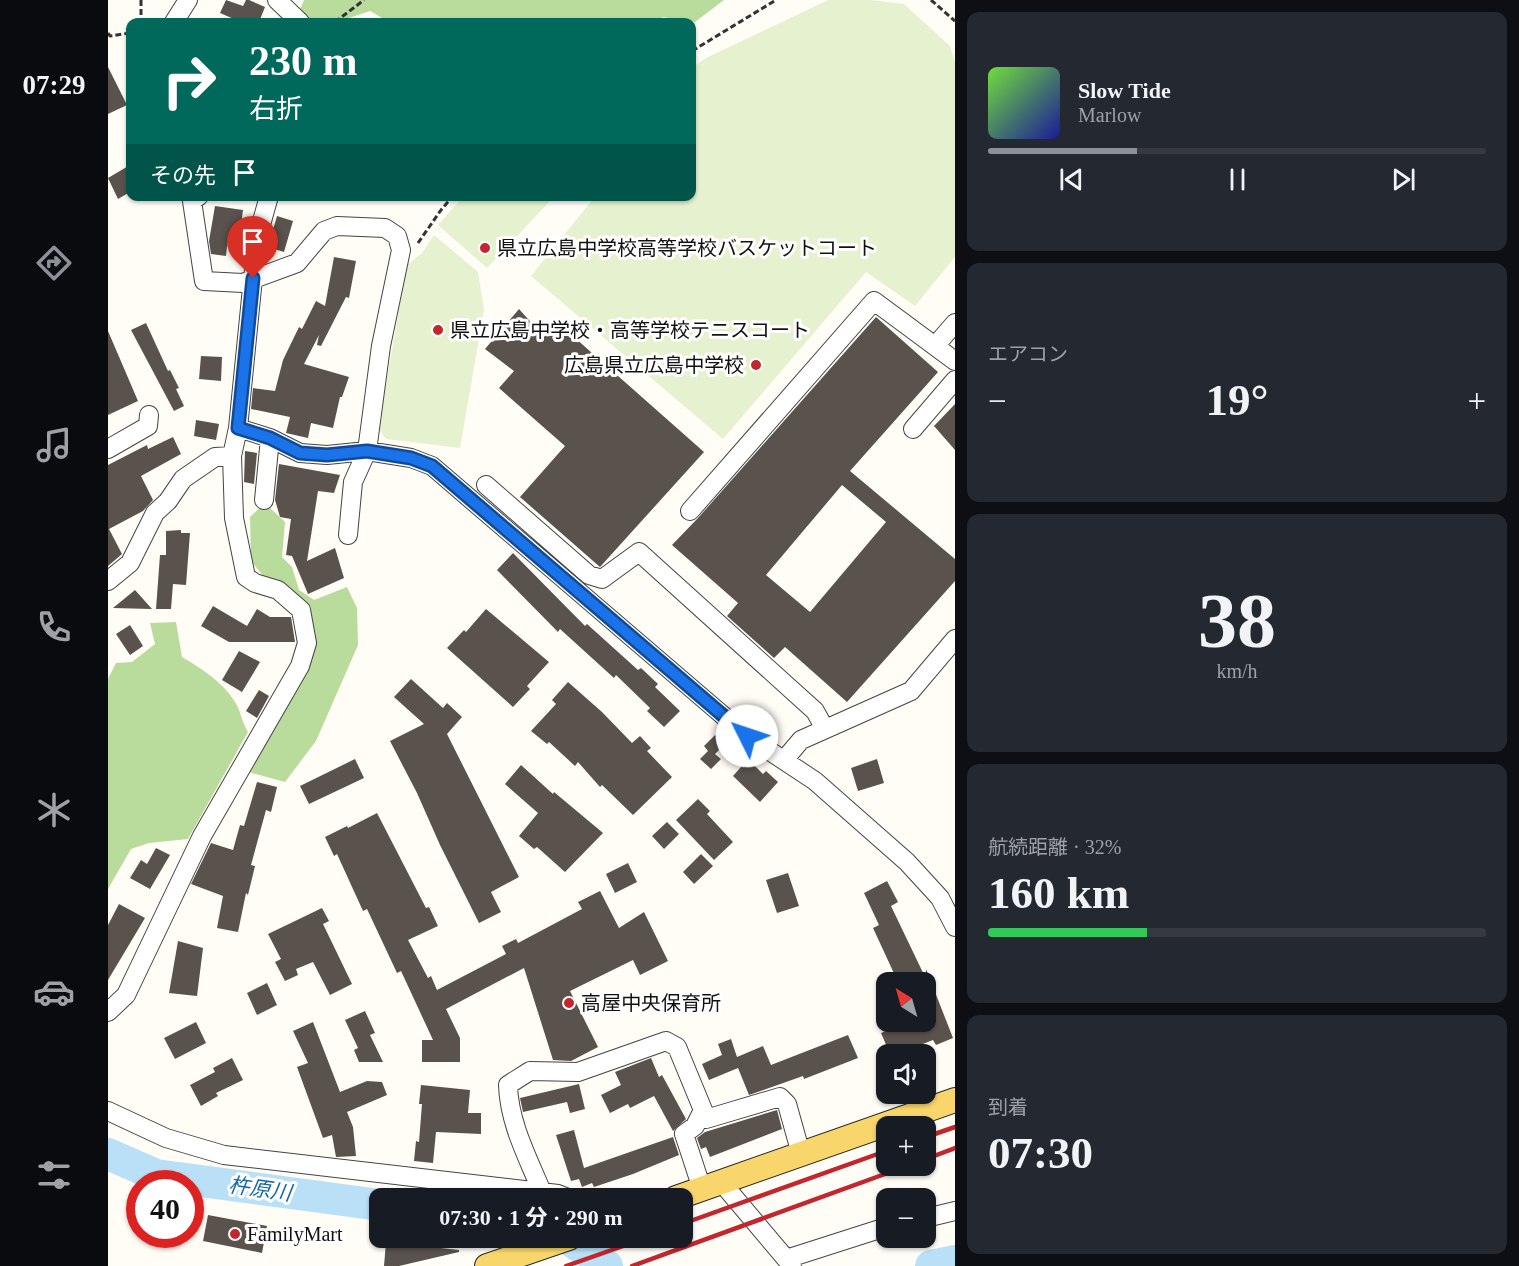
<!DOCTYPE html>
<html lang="ja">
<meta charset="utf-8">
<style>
:root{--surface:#171b24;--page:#242831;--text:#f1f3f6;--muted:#9ea1a6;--line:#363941;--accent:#8c9099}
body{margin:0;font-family:"Times New Roman","Noto Sans JP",serif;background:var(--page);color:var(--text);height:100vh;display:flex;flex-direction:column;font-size:22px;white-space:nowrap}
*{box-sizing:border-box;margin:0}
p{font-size:20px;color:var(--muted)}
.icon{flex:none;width:33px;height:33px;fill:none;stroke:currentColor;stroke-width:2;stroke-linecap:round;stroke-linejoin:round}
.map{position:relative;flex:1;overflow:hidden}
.drawer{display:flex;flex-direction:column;gap:12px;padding:12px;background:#0d0f14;width:564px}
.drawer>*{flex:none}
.guide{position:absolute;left:18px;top:18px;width:570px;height:183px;border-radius:12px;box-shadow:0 2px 4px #0004;background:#00695c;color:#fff;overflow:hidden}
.needle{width:39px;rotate:323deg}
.tools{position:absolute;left:768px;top:972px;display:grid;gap:12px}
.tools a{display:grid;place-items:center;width:60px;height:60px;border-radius:12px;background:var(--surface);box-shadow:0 2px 4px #0004;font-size:30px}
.speed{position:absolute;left:18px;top:1170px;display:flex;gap:12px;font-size:30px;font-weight:700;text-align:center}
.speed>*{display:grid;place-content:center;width:78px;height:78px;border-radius:50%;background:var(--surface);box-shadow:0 2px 4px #0004;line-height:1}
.speed .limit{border:9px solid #d22;background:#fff;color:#111}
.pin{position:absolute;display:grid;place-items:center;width:51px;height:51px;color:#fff;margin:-62px -26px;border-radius:50% 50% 50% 0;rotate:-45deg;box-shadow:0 0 6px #0007}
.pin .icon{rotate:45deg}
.me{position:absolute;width:66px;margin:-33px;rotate:311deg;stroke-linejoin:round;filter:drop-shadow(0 0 4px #0008)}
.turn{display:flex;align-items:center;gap:21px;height:126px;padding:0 24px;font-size:27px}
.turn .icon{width:78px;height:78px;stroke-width:2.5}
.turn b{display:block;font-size:42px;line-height:51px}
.then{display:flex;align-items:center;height:57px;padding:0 24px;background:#0003;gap:12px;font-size:22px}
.big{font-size:45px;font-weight:700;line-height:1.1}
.drawer .card{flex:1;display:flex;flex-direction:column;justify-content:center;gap:9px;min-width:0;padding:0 21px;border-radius:12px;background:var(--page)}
.drawer .dial{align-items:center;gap:0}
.dial b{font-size:78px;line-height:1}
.song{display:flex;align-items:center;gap:18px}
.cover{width:72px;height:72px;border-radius:9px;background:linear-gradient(135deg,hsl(100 70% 55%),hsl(240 70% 35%))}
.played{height:6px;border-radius:3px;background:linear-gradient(90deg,var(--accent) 30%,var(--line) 30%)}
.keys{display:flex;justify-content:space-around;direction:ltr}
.heat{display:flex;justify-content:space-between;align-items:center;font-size:33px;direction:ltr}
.charge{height:9px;border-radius:4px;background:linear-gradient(90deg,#34c759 32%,var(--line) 0)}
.trip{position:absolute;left:261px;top:1188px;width:324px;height:60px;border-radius:12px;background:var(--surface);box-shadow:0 2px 4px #0004;font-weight:700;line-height:60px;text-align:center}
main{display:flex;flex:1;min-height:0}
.tabs{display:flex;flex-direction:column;width:108px;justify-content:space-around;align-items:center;background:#090b0e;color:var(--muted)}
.tabs .icon{width:42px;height:42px}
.tabs .current{color:var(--accent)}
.tabs b{font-size:27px;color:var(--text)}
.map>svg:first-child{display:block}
.forest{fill:#b9dc9c}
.pitch{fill:#e6f2cf}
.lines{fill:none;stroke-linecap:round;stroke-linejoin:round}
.river{stroke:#b9e0f7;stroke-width:32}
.building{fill:#5a524d;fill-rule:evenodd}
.minor-casing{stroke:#444;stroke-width:20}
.major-casing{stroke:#222;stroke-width:26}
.path{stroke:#333;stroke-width:3;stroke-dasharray:6 3;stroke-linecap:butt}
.minor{stroke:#fff;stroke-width:18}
.major{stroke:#f9d66b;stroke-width:24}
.rail{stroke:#c4262e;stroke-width:4.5}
.route-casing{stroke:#114b97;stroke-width:15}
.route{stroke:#1a73e8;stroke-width:10}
.poi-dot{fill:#c4262e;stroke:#fff;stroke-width:2}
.labels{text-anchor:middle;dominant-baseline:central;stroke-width:6;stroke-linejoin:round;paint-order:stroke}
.poi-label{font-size:20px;fill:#111;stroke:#fff;text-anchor:start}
.water-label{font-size:21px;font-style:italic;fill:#1768a6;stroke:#fff}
</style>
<main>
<nav class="tabs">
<b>07:29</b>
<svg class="icon current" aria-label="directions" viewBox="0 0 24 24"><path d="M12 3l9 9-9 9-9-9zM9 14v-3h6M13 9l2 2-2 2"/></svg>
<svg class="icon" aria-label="music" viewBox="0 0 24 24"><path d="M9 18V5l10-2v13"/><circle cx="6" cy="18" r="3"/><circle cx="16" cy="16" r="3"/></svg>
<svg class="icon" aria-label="phone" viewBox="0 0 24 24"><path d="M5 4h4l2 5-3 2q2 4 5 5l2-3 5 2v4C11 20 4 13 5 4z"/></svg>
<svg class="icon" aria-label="climate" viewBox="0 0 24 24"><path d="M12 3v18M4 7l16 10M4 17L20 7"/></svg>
<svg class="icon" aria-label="car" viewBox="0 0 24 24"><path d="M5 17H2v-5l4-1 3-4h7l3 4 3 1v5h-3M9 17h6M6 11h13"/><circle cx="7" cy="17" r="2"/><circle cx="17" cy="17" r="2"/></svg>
<svg class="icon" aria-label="filters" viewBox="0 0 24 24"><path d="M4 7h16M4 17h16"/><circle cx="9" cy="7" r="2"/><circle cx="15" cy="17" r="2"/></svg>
</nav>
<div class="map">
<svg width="847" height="1266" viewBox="0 0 847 1266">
<rect width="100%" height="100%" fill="#fffdf5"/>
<path class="forest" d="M196,0H616L587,22L555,17L546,22H281L262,11L229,22H201L191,12Z
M162,498L160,506L177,522L174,557L184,567L191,590L206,600L239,587L249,608L250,645L208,741L177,782L140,772L205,648L200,610L160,582L143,561L142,517Z
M68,622L74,657C94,669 115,682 127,702C133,711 134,723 140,732L80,839L41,843L23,849L0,889V679L8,663L24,662L47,644L42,623Z"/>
<path class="pitch" d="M720,0H762L796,4L842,46L847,62V257L807,306L758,272L615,439L423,276L485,199L483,197L584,196V68L598,58Z
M441,196L444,199L379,268L330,225L355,197Z
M326,235L370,272L376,310L352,448L278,439L270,428L299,265L314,253Z"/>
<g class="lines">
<path class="river" d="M0,1154L48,1175L272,1205
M459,1238L499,1266
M823,1266L847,1261"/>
</g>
<path class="building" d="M118,0L135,6L138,0H141L157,7L151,22H133L112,13Z
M0,67L19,105L0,114Z
M22,165V192L10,199L0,178Z
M107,206L135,210L131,239L120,237L118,256L103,254L101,241Z
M169,216L185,221L176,252L160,247Z
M226,257L248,261L241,298L238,297L213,346L209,345L211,335L196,364L241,377L234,397H232L225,428L203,423L200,438L178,433L182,417L143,409L145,388L167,391L175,360L191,327L194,329L208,301L217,306Z
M411,309L436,337L449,322L596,452L492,567L412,497L457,446L391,388L406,371L377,349Z
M768,317L830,372L742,471L847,559V581L739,702L677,647L666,658L619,616L630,603L564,545L590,518ZM734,485L778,522L702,612L658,575Z
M38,323L60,371L62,370L71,388L68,389L76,406L66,411L23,330Z
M0,331L30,401L0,415Z
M93,356L114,357L113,381L91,379Z
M847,404V450L826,426Z
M88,420L111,424L108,440L86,436Z
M65,437L73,454L33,476L45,500L35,511L1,529L14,554L0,566V465L39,445L40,449Z
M137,451L149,453L146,484L136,482Z
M171,464L232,475L226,493L210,491L199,561L227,548L236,578L200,594L184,556L178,555L183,519L172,517L167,500Z
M73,530V533H82L78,585L65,584L63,609H48L52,555H58V531Z
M405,553L477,626L479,624L530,670L533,668L550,684L547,687L572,711L556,727L539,711L542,708L508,675L506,678L452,629L450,632L389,570Z
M27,590L44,609L5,608Z
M105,606L139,626L149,609L162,617H183L187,642H121L93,626Z
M378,609L441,662L419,686L422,689L405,707L339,648L356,630L358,632Z
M22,625L35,646L22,655L8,634Z
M131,651L152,662L134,692L114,680Z
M303,679L335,708L339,703L354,717L339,734L411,877L383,892L393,912L371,923L332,845L309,793L282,741L316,724L286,697Z
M460,682L494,712L524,743L532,736L543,748L539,751L564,777L525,815L494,785L492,787L470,762L467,766L441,742L439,744L423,731L448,704L444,700Z
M151,690L161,696L149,718L138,711Z
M607,735L617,744L607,754L613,759L603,769L592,759L600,751L596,746Z
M247,759L256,778L201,804L192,786Z
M640,759L655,774L658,771L670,782L652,802L625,776Z
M769,759L776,783L750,791L743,768Z
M413,765L445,794L446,792L495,833L457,872L429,847L426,849L411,836L430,813L397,784Z
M149,782L169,787L163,812L158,810L143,865L147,866L140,895L138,893L130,932L109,928L115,896L83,884L103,843L125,850L132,825L136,826Z
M590,799L602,811L599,814L625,842L606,860L568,820Z
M269,813L318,908L321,907L330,926L300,940L320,978L323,976L329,990L398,954L394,946L408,939L410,943L474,909L470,902L492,891L511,928L536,912L560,961L532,975L525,960L462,991L490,1047L463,1061L445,1060L416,968L338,1009L352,1038V1062H314V1040H325L293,971L289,973L259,909L255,911L229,854L226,856L217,837L239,826L240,828Z
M559,822L571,834L556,849L544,836Z
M48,848L62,855L42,889L22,878L33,860L39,864Z
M593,854L605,866L586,884L575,872Z
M520,863L529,882L507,893L498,874Z
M680,873L691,906L669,913L658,880Z
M779,881L790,902L783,906L818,979V969L845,1038L828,1045L825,1040L789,1054H782L773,1033L788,1027L786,1022H818V982H790L765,928L771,925L756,893Z
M11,904L37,918L0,980V925Z
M214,908L221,921L215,924L244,984L222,995L205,962L188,969L190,975L177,981L167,962L173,959L160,934Z
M70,941L95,948L89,996L61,993Z
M159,983L169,1005L149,1015L139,993Z
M257,1011L267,1033L262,1035L275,1062H251L246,1050L250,1048L237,1020Z
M88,1022L98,1043L67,1059L56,1038Z
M205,1022L232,1092L259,1081L274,1082L279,1095L239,1112L245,1127L248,1156L228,1157L224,1135L215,1138L189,1067L200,1063L185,1031Z
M740,1035L750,1058L696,1079L695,1076L641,1095L630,1068L601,1080L594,1064L614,1055L610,1044L623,1039L629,1057L655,1046L663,1065Z
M124,1058L135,1080L108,1093L110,1096L93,1106L82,1085L107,1072L105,1068Z
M543,1058L551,1077L554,1075L578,1119L565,1131L546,1096L522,1108L520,1104L502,1113L493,1095L513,1085L507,1072Z
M471,1084L477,1109L462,1113L459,1102L415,1112L412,1098Z
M313,1085L362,1090L360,1113H373V1134L328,1132L325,1163L306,1161L308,1141L311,1142L314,1104H311Z
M669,1110L674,1129L602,1157L598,1147L593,1149L589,1138L597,1132Z
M466,1130L476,1168L565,1137L571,1155L525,1174L486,1187L484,1183L474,1187L471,1179L463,1181L448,1135Z
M100,1215L159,1226L154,1253L95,1241Z
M278,1242L351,1250V1252L291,1266H276Z"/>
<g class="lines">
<defs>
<path id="minor" d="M169,0L192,22
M66,22L80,0
M91,196L84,201L96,281L135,283L189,263L216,231L229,226L277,228L289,236L293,250L273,346L259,451L245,482L240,535
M827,346L847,323
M130,428L162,438L192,453L219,455L259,451L303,458L324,466L639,736L707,781L799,862L832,898L847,927
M805,429L847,380
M0,449L40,426L41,415
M378,485L481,575L494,579L531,552L707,711L717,729
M156,500L162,438
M582,511L766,301L847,361
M0,581L22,563L47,513L60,501L75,479L107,457L124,456
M676,760L693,740L803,691L847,639
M0,1012L18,995L94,836L192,666L199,643L193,610L170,590L147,583L138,577L126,518L124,456L130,428L145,278L151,232L161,196
M0,1111L58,1138L116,1155L450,1194L460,1198
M591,1118L598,1119L672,1097L679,1104L693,1154
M614,1183L684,1266
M434,1192C420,1158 401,1123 400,1085L422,1071L470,1072L558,1041L569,1047L595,1110L587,1126L576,1134L594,1189
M818,1218L847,1211
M678,1259L778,1227"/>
<path id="major" d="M568,1198L847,1100
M379,1266L461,1238"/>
</defs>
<use href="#minor" class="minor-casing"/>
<use href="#major" class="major-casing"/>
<path class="path" d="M33,0V22
M823,0L847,21
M227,22L256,0
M0,33L2,36L22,33
M584,51L668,0
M310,243L333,210L345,196"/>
<use href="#minor" class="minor"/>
<use href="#major" class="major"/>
<path class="rail" d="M818,1137L847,1127
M818,1159L847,1148
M574,1224L778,1151
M458,1266L538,1238
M524,1266L799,1166"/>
</g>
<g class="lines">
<defs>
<path id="route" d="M145,278L130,428L162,438L192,453L219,455L259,451L303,458L324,466L639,736"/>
</defs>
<use href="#route" class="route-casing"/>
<use href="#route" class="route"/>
</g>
<g class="poi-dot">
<circle cx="377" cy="248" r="6"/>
<circle cx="330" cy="330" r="6"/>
<circle cx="648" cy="365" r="6"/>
<circle cx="461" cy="1003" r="6"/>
<circle cx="127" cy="1234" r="6"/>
</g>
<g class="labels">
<g class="poi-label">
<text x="389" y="248">県立広島中学校高等学校バスケットコート</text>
<text x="342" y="330">県立広島中学校・高等学校テニスコート</text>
<text x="636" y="365" text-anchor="end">広島県立広島中学校</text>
<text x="473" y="1003">高屋中央保育所</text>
<text x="139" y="1234">FamilyMart</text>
</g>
<g class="water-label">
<text transform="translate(152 1189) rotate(8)">杵原川</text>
</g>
</g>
</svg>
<div class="tools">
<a><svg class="needle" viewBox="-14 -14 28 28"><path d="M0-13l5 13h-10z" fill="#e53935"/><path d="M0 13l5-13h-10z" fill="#9ea1a6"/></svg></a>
<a><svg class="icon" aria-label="sound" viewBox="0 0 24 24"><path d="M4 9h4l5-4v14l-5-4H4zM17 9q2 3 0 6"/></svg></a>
<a>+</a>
<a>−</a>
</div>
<div class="speed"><div class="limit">40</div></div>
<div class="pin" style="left:145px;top:278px;background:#d93025"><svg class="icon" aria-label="arrive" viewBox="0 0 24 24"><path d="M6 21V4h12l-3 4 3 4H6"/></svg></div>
<svg class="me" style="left:639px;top:736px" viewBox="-20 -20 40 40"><circle r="19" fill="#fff"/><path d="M0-13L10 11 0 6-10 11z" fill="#1a73e8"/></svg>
<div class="trip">07:30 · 1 分 · 290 m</div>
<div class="guide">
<div class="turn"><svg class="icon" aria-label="right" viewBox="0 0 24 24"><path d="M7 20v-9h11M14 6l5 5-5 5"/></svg><div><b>230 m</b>右折</div></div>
<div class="then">その先<svg class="icon" aria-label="arrive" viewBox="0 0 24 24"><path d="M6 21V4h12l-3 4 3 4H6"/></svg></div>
</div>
</div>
<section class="drawer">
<div class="card">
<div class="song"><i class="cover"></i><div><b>Slow Tide</b><p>Marlow</p></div></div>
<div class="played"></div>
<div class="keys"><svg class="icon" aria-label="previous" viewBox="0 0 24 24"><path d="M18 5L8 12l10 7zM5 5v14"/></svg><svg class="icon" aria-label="pause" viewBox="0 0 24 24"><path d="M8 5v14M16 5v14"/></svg><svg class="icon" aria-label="next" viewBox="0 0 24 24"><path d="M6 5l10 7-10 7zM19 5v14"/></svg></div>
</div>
<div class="card"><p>エアコン</p>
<div class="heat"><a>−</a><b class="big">19°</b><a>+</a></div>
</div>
<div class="card dial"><b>38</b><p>km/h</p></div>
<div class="card"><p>航続距離 · 32%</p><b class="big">160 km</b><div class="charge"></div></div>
<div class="card"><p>到着</p><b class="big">07:30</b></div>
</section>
</main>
